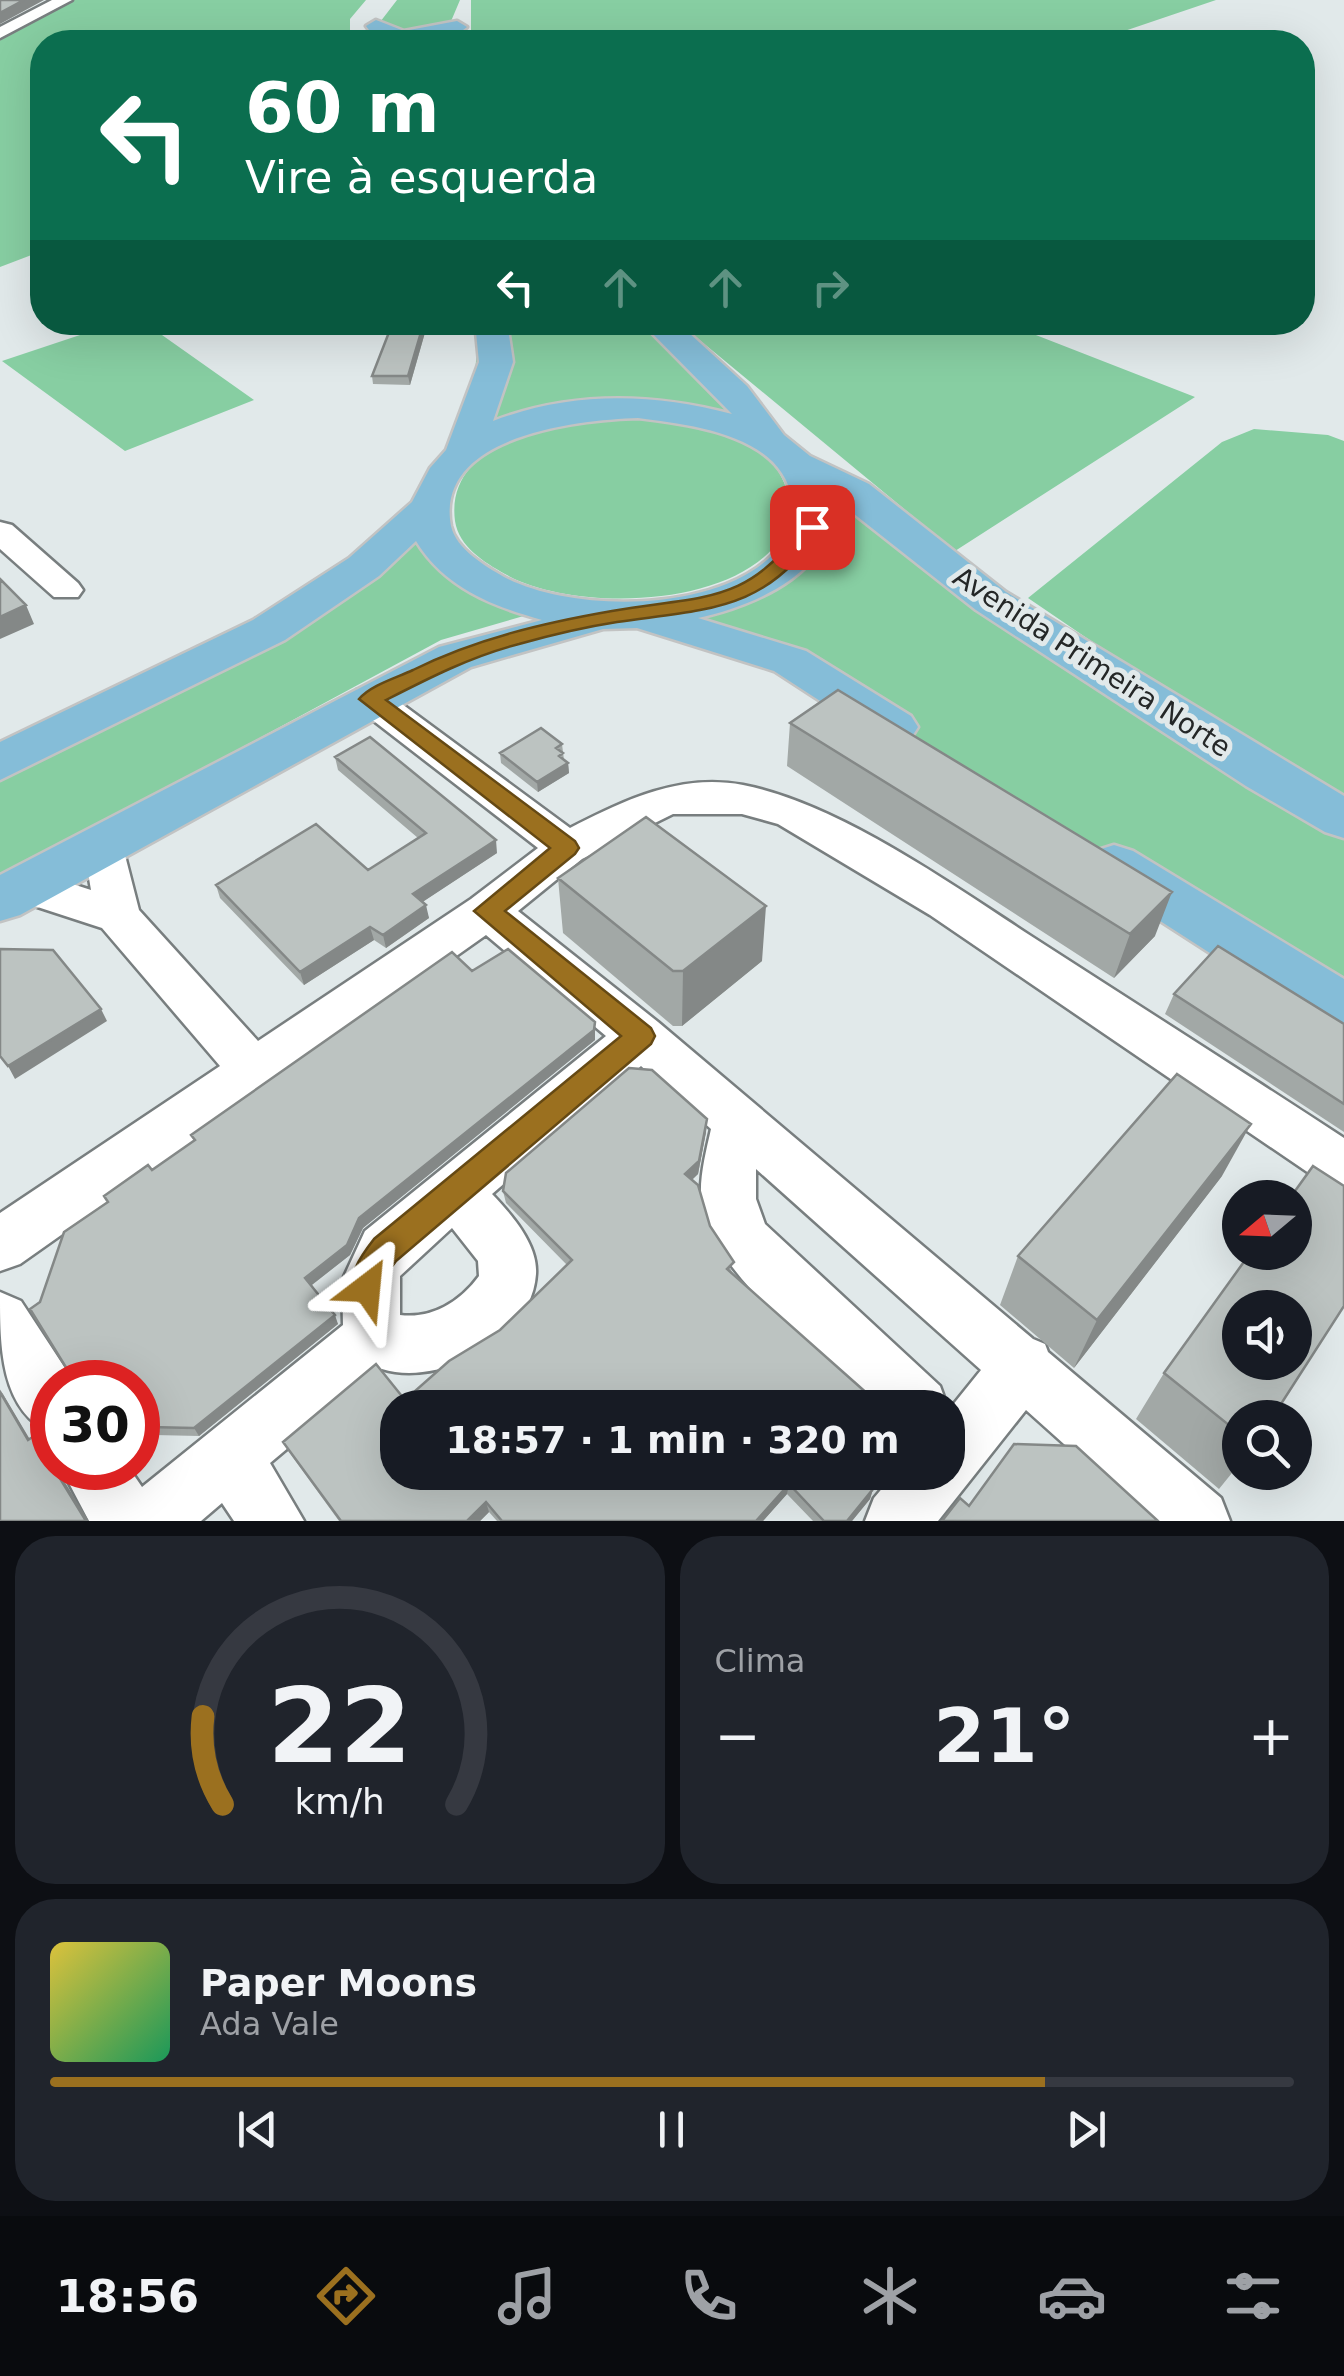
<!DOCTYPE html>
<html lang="pt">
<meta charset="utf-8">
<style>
:root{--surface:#171b24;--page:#20242c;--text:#f1f3f6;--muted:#9ea1a6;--line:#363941;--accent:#9b701f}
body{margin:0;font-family:"DejaVu Sans",sans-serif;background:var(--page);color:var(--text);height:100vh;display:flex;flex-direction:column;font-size:38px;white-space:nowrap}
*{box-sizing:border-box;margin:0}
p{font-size:32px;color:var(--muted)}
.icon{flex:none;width:55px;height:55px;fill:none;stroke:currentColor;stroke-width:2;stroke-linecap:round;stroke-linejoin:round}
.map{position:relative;height:1521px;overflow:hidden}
.drawer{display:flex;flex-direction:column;gap:15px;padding:15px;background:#0d0f14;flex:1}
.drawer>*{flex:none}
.banner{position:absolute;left:30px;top:30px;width:1285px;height:305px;border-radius:40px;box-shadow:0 10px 40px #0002;background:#0b6e4f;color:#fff;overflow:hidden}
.needle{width:65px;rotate:251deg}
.tools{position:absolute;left:1222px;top:1180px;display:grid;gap:20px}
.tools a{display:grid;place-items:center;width:90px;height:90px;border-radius:50%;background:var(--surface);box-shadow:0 10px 40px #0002;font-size:50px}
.speed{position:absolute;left:30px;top:1360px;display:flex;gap:20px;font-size:50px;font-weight:700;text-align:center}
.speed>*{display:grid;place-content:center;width:130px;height:130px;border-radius:50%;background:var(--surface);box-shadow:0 10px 40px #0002;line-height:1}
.speed .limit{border:15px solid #d22;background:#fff;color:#111}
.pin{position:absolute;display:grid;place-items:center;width:85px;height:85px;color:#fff;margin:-42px;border-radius:20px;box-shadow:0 5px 15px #0006}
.me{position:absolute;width:110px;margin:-55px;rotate:29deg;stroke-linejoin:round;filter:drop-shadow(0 0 8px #0008)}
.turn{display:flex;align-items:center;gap:35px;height:210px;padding:0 50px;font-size:45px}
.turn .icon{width:130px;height:130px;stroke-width:2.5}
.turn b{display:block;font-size:70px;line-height:85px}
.lanes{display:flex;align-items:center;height:95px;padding:0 50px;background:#0003;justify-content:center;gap:50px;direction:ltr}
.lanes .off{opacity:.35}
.big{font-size:75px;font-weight:600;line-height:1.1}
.drawer .card{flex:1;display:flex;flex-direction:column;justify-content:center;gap:15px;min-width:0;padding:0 35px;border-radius:40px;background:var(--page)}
.drawer .dial{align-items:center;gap:0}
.dial svg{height:260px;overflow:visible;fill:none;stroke:var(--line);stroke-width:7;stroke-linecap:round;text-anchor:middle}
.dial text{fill:var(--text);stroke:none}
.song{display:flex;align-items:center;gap:30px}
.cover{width:120px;height:120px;border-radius:15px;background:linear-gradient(135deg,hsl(50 70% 55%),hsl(150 70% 35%))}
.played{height:10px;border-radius:5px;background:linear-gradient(90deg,var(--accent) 80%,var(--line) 80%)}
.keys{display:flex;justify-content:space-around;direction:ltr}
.heat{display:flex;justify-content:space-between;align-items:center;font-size:55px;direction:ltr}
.drawer .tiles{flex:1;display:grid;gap:15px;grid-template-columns:1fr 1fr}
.card:last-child{grid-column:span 2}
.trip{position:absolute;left:380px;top:1390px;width:585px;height:100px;border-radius:40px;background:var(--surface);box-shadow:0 10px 40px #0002;font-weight:600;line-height:100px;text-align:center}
.tab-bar{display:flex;height:160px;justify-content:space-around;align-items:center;background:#090b0e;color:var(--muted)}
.tab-bar .icon{width:70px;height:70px}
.tab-bar .on{color:var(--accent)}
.tab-bar b{font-size:45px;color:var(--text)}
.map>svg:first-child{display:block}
.green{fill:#87cea2}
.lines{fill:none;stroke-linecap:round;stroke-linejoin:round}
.minor-casing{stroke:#787e7f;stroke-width:5}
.major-casing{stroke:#c2c3c3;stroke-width:5}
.minor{fill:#fff;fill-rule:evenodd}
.major{fill:#85bdd8;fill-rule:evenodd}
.wall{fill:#a2a8a6}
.shaded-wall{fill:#848887}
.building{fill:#bcc3c1;stroke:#848887;stroke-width:2.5;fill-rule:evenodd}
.route{fill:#9b701f;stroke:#654914;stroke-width:2.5}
.labels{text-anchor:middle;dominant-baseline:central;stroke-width:10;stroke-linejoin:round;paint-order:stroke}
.street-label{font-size:28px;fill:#242727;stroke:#e1e9ea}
</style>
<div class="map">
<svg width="1344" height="1521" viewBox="0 0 1344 1521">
<rect width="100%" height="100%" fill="#e1e9ea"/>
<path class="green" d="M68,0H366L350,19V42H42V251L0,267V33Z
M397,0H460L449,26L448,42H374L377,26Z
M471,0H1216L1092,42H471Z
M116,323H145L254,400L125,451L2,361Z
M479,323H653L759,430L602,407L469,449Z
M679,323H1005L1195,397L955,551Z
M629,416C679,421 768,429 786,488C791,504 791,522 781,538C733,610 572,612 505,574C484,562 459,547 455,521C444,436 568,420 629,416Z
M1254,429L1328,435L1344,441V798L1232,737L1028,598L1222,442Z
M809,475L1344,832V1000L789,664L650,617L789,566Z
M422,530L534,613L441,640L0,878V781L235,663Z"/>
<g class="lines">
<defs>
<path id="minor" d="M52,0H72L0,38V27Z
M0,522L12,525L78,583L83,590L78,597H54L0,549Z
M370,687L383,690L570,828C625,800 680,773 743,785C837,803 950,883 1031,936C1135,1003 1240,1070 1344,1138V1191L1325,1184L930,915L778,824L742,814H673L582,859L518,911L658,1022L1033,1339L1045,1344L1048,1352L1221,1498L1230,1521H1150L1026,1410L938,1521H865L874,1498L896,1472H948V1411L981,1370L756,1169V1199L765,1224L940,1386L948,1408H874C826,1360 718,1276 703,1212C697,1185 705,1156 711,1129L641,1066L492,1194C511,1214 538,1244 536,1274C532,1341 439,1387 382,1369L270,1463L304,1521H234L222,1503L201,1521H89L61,1468H129L142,1487L343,1325L342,1281L365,1231L606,1036L486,935L20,1264L0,1271V1213L220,1066L102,928L10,898L4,886L10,874L26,869L91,890L83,843L89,832L104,827L119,832L139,910L258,1041L471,899L538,848L357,708L351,699L357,690ZM452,1228L478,1261L479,1276C460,1302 432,1319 400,1315V1276Z
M0,1292L21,1301L74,1382H52V1434C0,1410 0,1347 0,1292Z"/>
<path id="major" d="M376,20L404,31L457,21L467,27C443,48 395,48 369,30L366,26Z
M475,322H507L513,362L493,421C572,391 652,393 732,414L641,322H677L747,386L784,435L810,456L869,484L1006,592L1344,796V838L1325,832L1246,786L976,610L830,495C845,568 755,606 698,618L806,651L911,716L918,727L911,738L894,743L877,738L774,671L637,628L603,629L471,667L20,915L0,921V875L439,647L542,620C492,606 445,588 416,541L379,576L285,640L0,780V742L253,620L349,558L412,502L430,468L446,450L479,362ZM638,418C692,425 784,435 792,501C794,515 790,533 781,545C729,614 574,614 504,577C485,566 456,549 451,526C434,435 579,420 638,418Z
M1114,845L1133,851L1344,979V1034L1323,1026L1095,879L1087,865L1095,851Z"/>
</defs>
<use href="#minor" class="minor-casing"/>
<use href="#major" class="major-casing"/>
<use href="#minor" class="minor"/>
<use href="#major" class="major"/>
</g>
<path class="wall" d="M393,322H428L410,385L373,384L372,376Z
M790,723L1155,936L1114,978L787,766Z
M562,744L564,760L568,763L569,773L538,792L501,763L500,753Z
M335,757L497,853L422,902L429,918L386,948L374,940L304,985L220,898L216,885L368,870L418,838L338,770Z
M558,878L762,961L682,1026H673L563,933Z
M472,971L595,1033V1040L363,1228L350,1255L312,1285L338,1324L199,1436L155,1435L138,1412V1382L40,1302L152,1170L194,1141L191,1135Z
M1174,994L1344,1024V1132L1165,1014Z
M706,1132L698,1174L692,1180L710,1226L733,1274L870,1396L868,1407L398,1408L858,1475L873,1489L870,1499L852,1521H813L787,1494L763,1521H497L489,1512L480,1521H339L289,1452L283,1442L405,1400L500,1330L567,1265L506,1203L503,1191Z
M1222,1176L1074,1368L1000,1305L1018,1256Z
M1164,1373L1240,1418V1463L1219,1489L1136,1419Z"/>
<path class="shaded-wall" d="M24,0H44L0,24V13Z
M424,322H428L410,385L408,376Z
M26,605L34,624L0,639V617Z
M568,763L569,773L538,792L537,782Z
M496,840L497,853L415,907L413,894Z
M1172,892L1155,936L1114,978L1130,934Z
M426,905L429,918L386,948L383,935Z
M766,906L762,961L682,1026L683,971Z
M370,927L374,940L304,985L300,972Z
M101,1009L107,1021L15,1079L8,1066Z
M595,1022V1040L363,1228L350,1255L309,1287L305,1278L359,1218Z
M707,1119L706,1132L698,1174L685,1186V1174Z
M1251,1124L1222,1176L1074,1368L1097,1320Z
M335,1315L338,1324L199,1436L194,1428Z
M0,1390L3,1394L35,1448L28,1440Z
M54,1468H56L89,1521H86Z
M789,1484L787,1494L763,1521H756Z
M873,1489L870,1499L852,1521H847Z
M486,1502L489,1512L480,1521H467Z"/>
<path class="building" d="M0,0H24L0,13Z
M393,322H424L408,376H372Z
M0,579L26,605L0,617Z
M838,690L1172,892L1130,934L790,723Z
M541,728L562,744L556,748L563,753L559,756L568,763L537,782L500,753Z
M370,737L496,840L413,894L426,905L383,935L370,927L300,972L216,885L316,824L368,870L426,833L335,757Z
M646,817L766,906L683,971H673L558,878Z
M1218,946L1344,1024V1104L1174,994Z
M0,949L53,950L101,1009L8,1066L0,1056Z
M508,949L595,1022L594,1030L359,1218L347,1245L305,1278L335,1315L194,1428L149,1427L138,1412V1382H75L30,1309L40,1302L64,1232L108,1202L104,1196L148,1165L152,1170L195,1140L191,1135L452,952L472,971Z
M629,1068L652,1070L707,1119L699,1161L685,1174L698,1185L710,1226L734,1262L727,1269L870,1396L863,1405L866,1408H398V1472H856L873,1489L847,1521H824L789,1484L756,1521H502L486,1502L467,1521H341L283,1442L376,1364L405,1400L449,1361L500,1330L572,1260L503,1191L506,1173Z
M1177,1074L1251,1124L1097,1320L1018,1256Z
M1313,1166L1344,1186V1306L1272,1418H1240V1434L1164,1373L1251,1252H1295V1198H1290ZM1240,1308H1295V1362H1240Z
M0,1392L28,1440L34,1436L86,1521H0Z
M1014,1444L1076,1446L1158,1521H942L960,1498L969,1506Z"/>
<path class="route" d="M805,523L821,527C769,612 706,609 617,622C585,627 551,635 519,644C472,656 429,678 386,700L575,841L579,848L575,854L505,911L651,1028L655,1036L651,1044L396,1261L385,1276L378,1299L367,1303L355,1299C346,1276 360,1257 374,1239L621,1036L474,911L550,848L359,699C371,685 396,678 413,670C475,639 543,623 612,611C700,595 749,607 805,523Z"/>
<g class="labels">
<g class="street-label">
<text transform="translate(1092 662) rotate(33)">Avenida Primeira Norte</text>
</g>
</g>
</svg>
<div class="tools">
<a><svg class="needle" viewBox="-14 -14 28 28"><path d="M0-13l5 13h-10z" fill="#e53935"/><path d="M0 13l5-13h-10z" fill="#9ea1a6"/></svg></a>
<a><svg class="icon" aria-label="sound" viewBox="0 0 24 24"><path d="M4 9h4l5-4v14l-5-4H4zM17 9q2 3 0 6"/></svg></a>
<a><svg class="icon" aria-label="search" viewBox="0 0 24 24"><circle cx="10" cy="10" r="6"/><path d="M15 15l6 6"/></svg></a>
</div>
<div class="speed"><div class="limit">30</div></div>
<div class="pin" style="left:812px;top:527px;background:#d93025"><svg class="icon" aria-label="arrive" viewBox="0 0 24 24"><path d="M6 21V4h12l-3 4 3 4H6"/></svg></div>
<svg class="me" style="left:367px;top:1288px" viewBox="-20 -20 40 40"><path d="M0-17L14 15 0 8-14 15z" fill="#9b701f" stroke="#fff" stroke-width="4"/></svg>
<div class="trip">18:57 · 1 min · 320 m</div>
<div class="banner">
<div class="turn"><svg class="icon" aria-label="left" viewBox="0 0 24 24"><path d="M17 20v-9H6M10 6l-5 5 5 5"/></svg><div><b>60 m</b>Vire à esquerda</div></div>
<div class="lanes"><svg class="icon" aria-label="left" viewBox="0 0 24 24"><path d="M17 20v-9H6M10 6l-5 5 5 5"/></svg><svg class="icon off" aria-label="ahead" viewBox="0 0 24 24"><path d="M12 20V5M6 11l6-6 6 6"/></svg><svg class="icon off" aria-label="ahead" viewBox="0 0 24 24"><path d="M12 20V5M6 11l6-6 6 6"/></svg><svg class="icon off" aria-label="right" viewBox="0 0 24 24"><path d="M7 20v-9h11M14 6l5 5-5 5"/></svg></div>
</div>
</div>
<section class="drawer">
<div class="tiles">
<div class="card dial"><svg viewBox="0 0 100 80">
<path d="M14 69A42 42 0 1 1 86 69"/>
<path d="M14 69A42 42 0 0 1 8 42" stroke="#9b701f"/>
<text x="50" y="56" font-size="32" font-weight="700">22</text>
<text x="50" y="72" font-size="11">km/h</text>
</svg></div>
<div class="card"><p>Clima</p>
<div class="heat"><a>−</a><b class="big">21°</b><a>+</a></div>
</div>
<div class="card">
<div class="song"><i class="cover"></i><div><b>Paper Moons</b><p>Ada Vale</p></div></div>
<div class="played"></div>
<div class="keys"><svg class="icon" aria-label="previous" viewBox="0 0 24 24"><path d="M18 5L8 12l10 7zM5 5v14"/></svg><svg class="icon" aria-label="pause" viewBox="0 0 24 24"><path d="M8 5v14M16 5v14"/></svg><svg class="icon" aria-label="next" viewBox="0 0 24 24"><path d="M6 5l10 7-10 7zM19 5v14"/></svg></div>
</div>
</div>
</section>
<nav class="tab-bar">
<b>18:56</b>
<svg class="icon on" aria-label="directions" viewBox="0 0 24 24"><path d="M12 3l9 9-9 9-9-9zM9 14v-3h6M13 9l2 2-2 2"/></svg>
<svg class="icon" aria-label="music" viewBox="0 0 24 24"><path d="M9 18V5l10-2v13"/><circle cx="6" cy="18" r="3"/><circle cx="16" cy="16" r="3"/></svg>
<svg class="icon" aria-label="phone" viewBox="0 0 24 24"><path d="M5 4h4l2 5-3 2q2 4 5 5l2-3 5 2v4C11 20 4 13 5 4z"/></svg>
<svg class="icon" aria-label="climate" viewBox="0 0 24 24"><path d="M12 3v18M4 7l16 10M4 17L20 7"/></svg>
<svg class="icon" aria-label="car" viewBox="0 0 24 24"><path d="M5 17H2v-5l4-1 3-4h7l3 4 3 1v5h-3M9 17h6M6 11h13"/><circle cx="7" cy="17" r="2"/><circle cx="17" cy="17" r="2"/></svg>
<svg class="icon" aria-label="filters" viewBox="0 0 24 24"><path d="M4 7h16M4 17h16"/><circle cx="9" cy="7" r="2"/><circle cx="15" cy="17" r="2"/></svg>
</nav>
